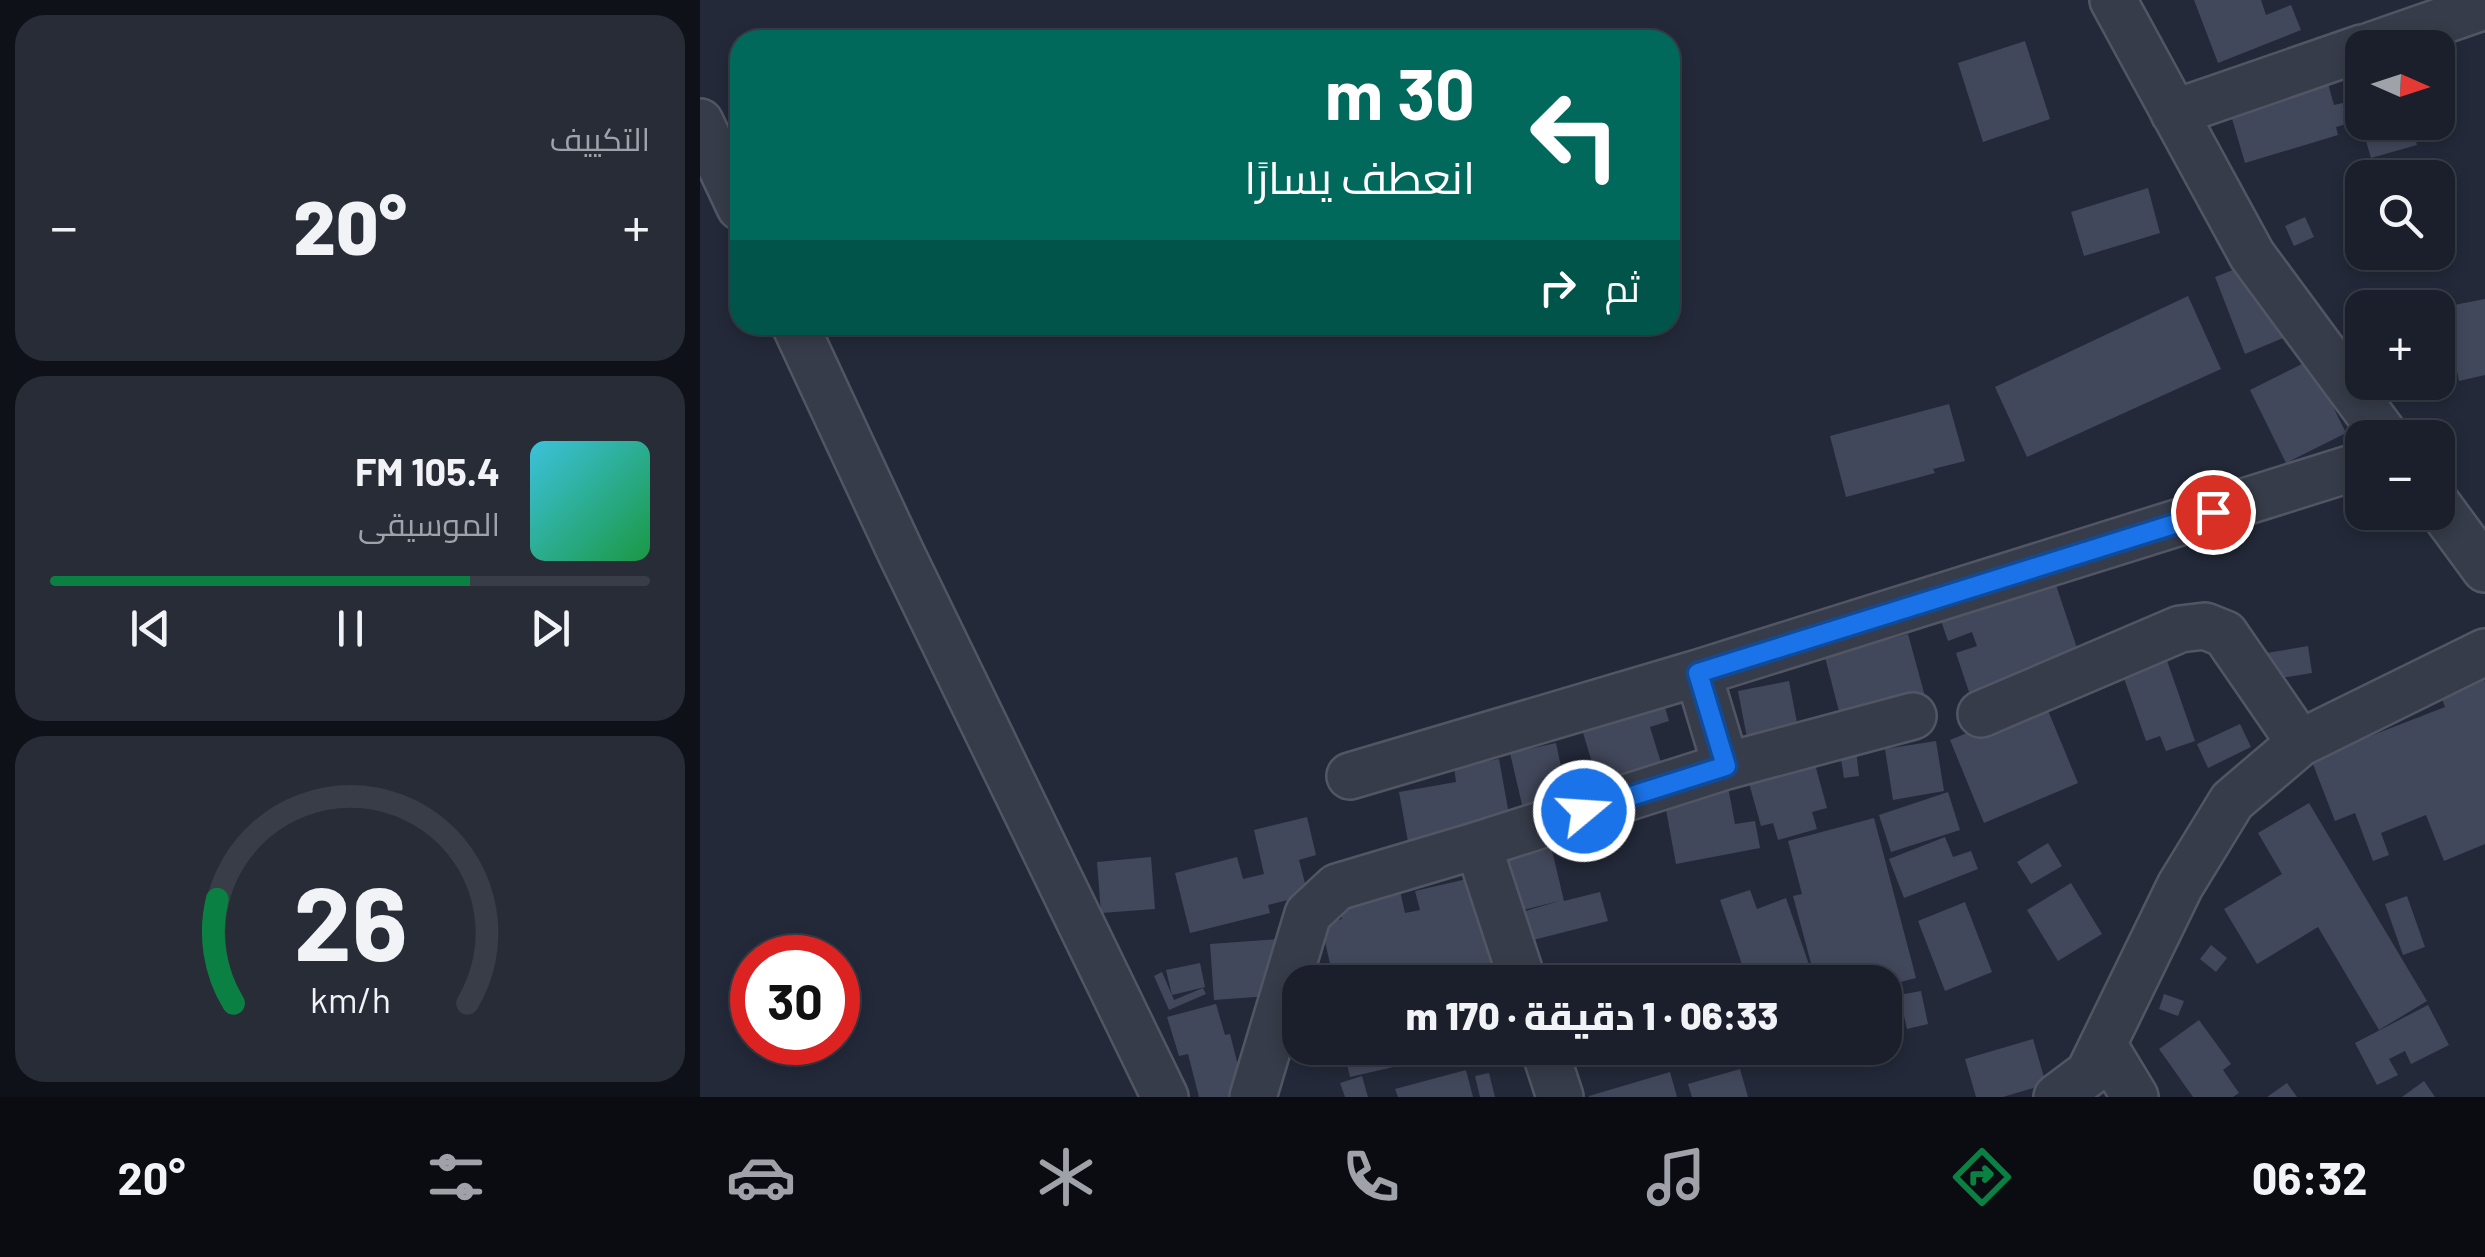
<!DOCTYPE html>
<html lang="ar">
<meta charset="utf-8">
<style>
:root{--surface:#1a1f2b;--page:#272c37;--text:#f1f3f6;--muted:#9fa2a9;--line:#383d47;--accent:#0b8043}
body{margin:0;font-family:Barlow,Cairo,sans-serif;background:var(--page);color:var(--text);direction:rtl;height:100vh;display:flex;flex-direction:column;font-size:38px;white-space:nowrap}
*{box-sizing:border-box;margin:0}
p{font-size:32px;color:var(--muted)}
.icon{flex:none;width:55px;height:55px;fill:none;stroke:currentColor;stroke-width:2;stroke-linecap:round;stroke-linejoin:round}
.map{position:relative;flex:1;overflow:hidden;direction:ltr}
.panel{display:flex;flex-direction:column;gap:15px;padding:15px;background:#0e1118;width:700px}
.panel>*{flex:none}
.banner{position:absolute;left:30px;top:30px;width:950px;height:305px;border-radius:30px;box-shadow:0 5px 15px #0003,0 0 0 2px var(--line);direction:rtl;background:#00695c;color:#fff;overflow:hidden}
.needle{width:65px;rotate:93deg}
.tools{position:absolute;left:1645px;top:30px;display:grid;gap:20px}
.tools a{display:grid;place-items:center;width:110px;height:110px;border-radius:20px;background:var(--surface);box-shadow:0 5px 15px #0003,0 0 0 2px var(--line);font-size:50px}
.speed{position:absolute;left:30px;top:935px;display:flex;gap:20px;font-size:50px;font-weight:700;text-align:center}
.speed>*{display:grid;place-content:center;width:130px;height:130px;border-radius:50%;background:var(--surface);box-shadow:0 5px 15px #0003,0 0 0 2px var(--line);line-height:1}
.speed .limit{border:15px solid #d22;background:#fff;color:#111}
.pin{position:absolute;display:grid;place-items:center;width:85px;height:85px;color:#fff;margin:-42px;border:5px solid #fff;border-radius:50%;box-shadow:0 2px 10px #0007}
.me{position:absolute;width:110px;margin:-55px;rotate:72deg;stroke-linejoin:round;filter:drop-shadow(0 0 8px #0008)}
.turn{display:flex;align-items:center;gap:35px;height:210px;padding:0 40px;font-size:45px}
.turn .icon{width:130px;height:130px;stroke-width:2.5}
.turn b{display:block;font-size:70px;line-height:85px}
.then{display:flex;align-items:center;height:95px;padding:0 40px;background:#0003;gap:20px;font-size:38px}
.big{font-size:75px;font-weight:800;line-height:1.1}
.panel .tile{flex:1;display:flex;flex-direction:column;justify-content:center;gap:15px;min-width:0;padding:0 35px;border-radius:30px;background:var(--page)}
.panel .dial{align-items:center;gap:0}
.dial svg{height:260px;overflow:visible;fill:none;stroke:var(--line);stroke-width:7;stroke-linecap:round;text-anchor:middle}
.dial text{fill:var(--text);stroke:none}
.song{display:flex;align-items:center;gap:30px}
.cover{width:120px;height:120px;border-radius:15px;background:linear-gradient(135deg,hsl(190 70% 55%),hsl(140 70% 35%))}
.played{height:10px;border-radius:5px;background:linear-gradient(90deg,var(--accent) 70%,var(--line) 70%)}
.keys{display:flex;justify-content:space-around;direction:ltr}
.heat{display:flex;justify-content:space-between;align-items:center;font-size:55px;direction:ltr}
.trip{position:absolute;left:582px;top:965px;width:620px;height:100px;border-radius:30px;background:var(--surface);box-shadow:0 5px 15px #0003,0 0 0 2px var(--line);font-weight:800;line-height:100px;text-align:center;direction:rtl}
.tabs{display:flex;height:160px;justify-content:space-around;align-items:center;background:#0a0c11;color:var(--muted)}
.tabs .icon{width:70px;height:70px}
.tabs .active{color:var(--accent)}
.tabs b{font-size:45px;color:var(--text)}
main{display:flex;flex:1;min-height:0}
.map>svg:first-child{display:block}
.building{fill:#42485b}
.lines{fill:none;stroke-linecap:round;stroke-linejoin:round}
.minor-casing{stroke:#525664;stroke-width:50}
.minor{stroke:#373c4a;stroke-width:45}
.route-casing{stroke:#114b97;stroke-width:25}
.route{stroke:#1a73e8;stroke-width:18}
</style>
<main>
<div class="map">
<svg width="1785" height="1097" viewBox="0 0 1785 1097">
<rect width="100%" height="100%" fill="#232939"/>
<path class="building" d="M1494,0H1561L1566,15L1591,5L1601,30L1518,63Z
M1325,41L1350,119L1283,142L1258,63Z
M1626,76L1634,105L1647,102L1653,122L1636,127L1638,135L1545,163L1528,105Z
M1678,122H1711L1717,145L1671,158L1662,127Z
M1448,188L1460,233L1384,256L1371,212Z
M1605,217L1614,237L1594,246L1585,226Z
M1553,262L1583,338L1545,354L1515,277Z
M1488,296L1521,369L1327,457L1295,387Z
M1785,299V375L1759,381L1744,307Z
M1610,360L1646,433L1586,463L1550,390Z
M1249,404L1265,461L1233,469L1235,473L1146,497L1130,436Z
M1353,576L1381,660L1271,698L1256,653L1277,646L1272,632L1248,641L1241,621L1278,608Z
M1208,634L1226,700L1142,723L1125,657Z
M1556,638L1567,653L1608,646L1612,673L1562,681L1543,647Z
M1464,652L1495,741L1466,751L1460,736L1446,741L1420,667Z
M1779,666L1785,682V844L1744,861L1726,815L1681,833L1689,855L1673,861L1655,813L1635,821L1611,759L1745,707L1736,683Z
M1089,681L1099,733L1048,743L1038,691Z
M963,701L969,721L950,727L962,766L899,786L881,726Z
M1344,701L1378,783L1284,823L1250,740Z
M1540,724L1551,747L1508,768L1497,744Z
M1236,741L1244,791L1193,800L1185,749Z
M856,743L868,799L823,809L810,753Z
M1156,750L1159,776L1144,778L1140,753Z
M1113,757L1127,808L1112,812L1117,829L1078,840L1073,823L1061,826L1047,776Z
M799,759L810,820L708,842L699,792L756,782L754,767Z
M1028,787L1035,824L1055,821L1060,848L976,864L964,799Z
M1248,792L1260,830L1191,852L1179,815Z
M1609,803L1727,1001L1679,1030L1618,927L1557,964L1524,909L1582,874L1558,833Z
M607,817L616,855L599,860L608,895L568,905L570,913L490,933L475,873L537,857L543,879L564,874L554,830Z
M1174,818L1216,978L1185,986V982H1116L1093,896L1102,894L1088,841Z
M1245,837L1253,857L1271,851L1278,869L1204,898L1189,859Z
M1348,843L1362,866L1331,884L1317,862Z
M851,846L864,901L900,892L908,921L829,941L822,912L859,901L807,914L794,860Z
M451,857L455,909L401,913L397,862Z
M784,875L809,982H628L625,969L631,968L621,924L642,919L638,900L699,886L705,913L720,910L715,891Z
M1371,883L1402,934L1358,961L1327,910Z
M1050,890L1057,909L1086,898L1115,982H1048L1020,900Z
M1707,896L1725,947L1703,955L1685,904Z
M1265,902L1292,972L1245,991L1218,921Z
M580,939L584,995L514,1000L510,944Z
M1511,945L1527,958L1516,972L1500,959Z
M500,963L505,987L472,995L466,970Z
M462,972L474,1000L503,988L506,994L469,1010L454,976Z
M932,973L935,982H905Z
M1221,991L1228,1024L1207,1029L1199,995Z
M1464,994L1484,1001L1478,1016L1459,1009Z
M516,1004L525,1035L530,1034L546,1097H499L488,1054L479,1056L467,1017Z
M1728,1005L1749,1045L1711,1064L1705,1051L1689,1059L1698,1075L1677,1085L1655,1043Z
M1499,1020L1531,1064L1523,1070L1539,1093L1533,1097H1493L1459,1049Z
M1333,1039L1346,1084L1303,1097H1276L1265,1059Z
M643,1048H772V1049L650,1077Z
M778,1048H818V1049L780,1058Z
M1070,1048H1124L1075,1065Z
M1040,1069L1048,1097H992L988,1084Z
M766,1070L773,1097H698L695,1089Z
M970,1072L977,1097H889V1096Z
M789,1073L795,1097H780L775,1076Z
M662,1076L668,1097H645L640,1083Z
M1724,1081L1735,1097H1702Z
M1587,1083L1597,1097H1567Z"/>
<g class="lines">
<defs>
<path id="minor" d="M1413,0L1552,255L1687,438
M1664,48L1785,6
M1474,113L1662,48
M0,122L40,207
M95,325L201,553L465,1097
M1738,505L1785,569
M1281,714L1480,629L1505,626L1525,634L1600,743
M1026,766L998,673L1662,465
M650,776L998,673
M778,845L823,982
M1403,1044L1435,1097
M844,1048L860,1097
M553,1097L608,914L637,887L778,845L1026,766L1213,716
M1357,1097L1389,1073L1480,886L1532,801L1600,743L1785,652"/>
</defs>
<use href="#minor" class="minor-casing"/>
<use href="#minor" class="minor"/>
</g>
<g class="lines">
<defs>
<path id="route" d="M884,811L1026,766L998,673L1513,512"/>
</defs>
<use href="#route" class="route-casing"/>
<use href="#route" class="route"/>
</g>
</svg>
<div class="tools">
<a><svg class="needle" viewBox="-14 -14 28 28"><path d="M0-13l5 13h-10z" fill="#e53935"/><path d="M0 13l5-13h-10z" fill="#9fa2a9"/></svg></a>
<a><svg class="icon" aria-label="search" viewBox="0 0 24 24"><circle cx="10" cy="10" r="6"/><path d="M15 15l6 6"/></svg></a>
<a>+</a>
<a>−</a>
</div>
<div class="speed"><div class="limit">30</div></div>
<div class="pin" style="left:1513px;top:512px;background:#d93025"><svg class="icon" aria-label="arrive" viewBox="0 0 24 24"><path d="M6 21V4h12l-3 4 3 4H6"/></svg></div>
<svg class="me" style="left:884px;top:811px" viewBox="-20 -20 40 40"><circle r="17" fill="#1a73e8" stroke="#fff" stroke-width="3"/><path d="M0-11L8 9 0 5-8 9z" fill="#fff"/></svg>
<div class="trip">06:33 · 1 دقيقة · 170 m</div>
<div class="banner">
<div class="turn"><svg class="icon" aria-label="left" viewBox="0 0 24 24"><path d="M17 20v-9H6M10 6l-5 5 5 5"/></svg><div><b>30 m</b>انعطف يسارًا</div></div>
<div class="then">ثم<svg class="icon" aria-label="right" viewBox="0 0 24 24"><path d="M7 20v-9h11M14 6l5 5-5 5"/></svg></div>
</div>
</div>
<section class="panel">
<div class="tile"><p>التكييف</p>
<div class="heat"><a>−</a><b class="big">20°</b><a>+</a></div>
</div>
<div class="tile">
<div class="song"><i class="cover"></i><div><b>105.4 FM</b><p>الموسيقى</p></div></div>
<div class="played"></div>
<div class="keys"><svg class="icon" aria-label="previous" viewBox="0 0 24 24"><path d="M18 5L8 12l10 7zM5 5v14"/></svg><svg class="icon" aria-label="pause" viewBox="0 0 24 24"><path d="M8 5v14M16 5v14"/></svg><svg class="icon" aria-label="next" viewBox="0 0 24 24"><path d="M6 5l10 7-10 7zM19 5v14"/></svg></div>
</div>
<div class="tile dial"><svg viewBox="0 0 100 80">
<path d="M14 69A42 42 0 1 1 86 69"/>
<path d="M14 69A42 42 0 0 1 9 37" stroke="#0b8043"/>
<text x="50" y="56" font-size="32" font-weight="700">26</text>
<text x="50" y="72" font-size="11">km/h</text>
</svg></div>
</section>
</main>
<nav class="tabs">
<b>06:32</b>
<svg class="icon active" aria-label="directions" viewBox="0 0 24 24"><path d="M12 3l9 9-9 9-9-9zM9 14v-3h6M13 9l2 2-2 2"/></svg>
<svg class="icon" aria-label="music" viewBox="0 0 24 24"><path d="M9 18V5l10-2v13"/><circle cx="6" cy="18" r="3"/><circle cx="16" cy="16" r="3"/></svg>
<svg class="icon" aria-label="phone" viewBox="0 0 24 24"><path d="M5 4h4l2 5-3 2q2 4 5 5l2-3 5 2v4C11 20 4 13 5 4z"/></svg>
<svg class="icon" aria-label="climate" viewBox="0 0 24 24"><path d="M12 3v18M4 7l16 10M4 17L20 7"/></svg>
<svg class="icon" aria-label="car" viewBox="0 0 24 24"><path d="M5 17H2v-5l4-1 3-4h7l3 4 3 1v5h-3M9 17h6M6 11h13"/><circle cx="7" cy="17" r="2"/><circle cx="17" cy="17" r="2"/></svg>
<svg class="icon" aria-label="filters" viewBox="0 0 24 24"><path d="M4 7h16M4 17h16"/><circle cx="9" cy="7" r="2"/><circle cx="15" cy="17" r="2"/></svg>
<b>20°</b>
</nav>
